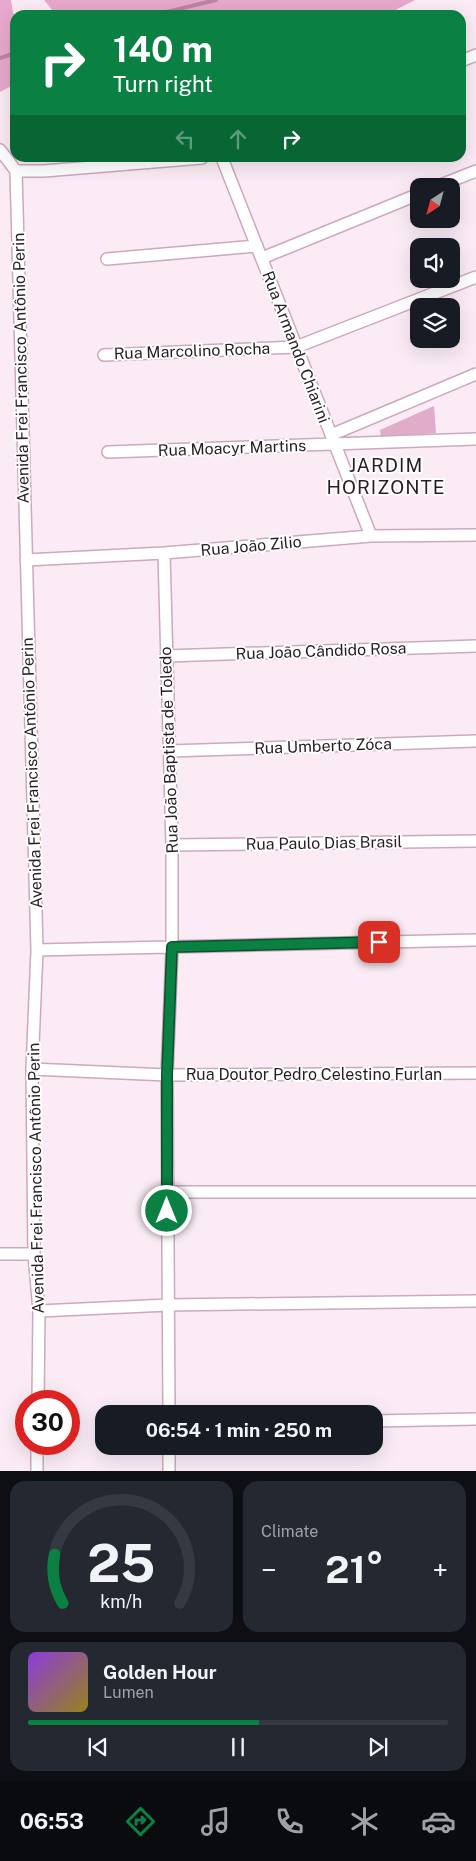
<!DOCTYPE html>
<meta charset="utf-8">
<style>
:root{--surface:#171b24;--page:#242831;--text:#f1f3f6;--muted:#9ea1a6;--line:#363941;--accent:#0b8043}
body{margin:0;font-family:"Public Sans",sans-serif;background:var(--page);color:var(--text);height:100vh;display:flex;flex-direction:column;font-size:19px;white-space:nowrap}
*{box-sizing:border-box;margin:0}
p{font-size:16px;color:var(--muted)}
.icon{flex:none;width:28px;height:28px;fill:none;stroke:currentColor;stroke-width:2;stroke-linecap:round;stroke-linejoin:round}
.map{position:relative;height:1471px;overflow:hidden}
.side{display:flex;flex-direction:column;gap:10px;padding:10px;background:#0d0f14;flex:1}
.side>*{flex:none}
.banner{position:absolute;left:10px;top:10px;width:456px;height:152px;border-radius:15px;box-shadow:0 5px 20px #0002;background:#0b8043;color:#fff;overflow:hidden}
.needle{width:32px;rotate:216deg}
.fabs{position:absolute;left:410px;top:178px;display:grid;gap:10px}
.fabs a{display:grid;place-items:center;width:50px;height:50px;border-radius:10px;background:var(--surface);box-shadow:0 5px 20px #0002;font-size:25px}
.speed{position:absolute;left:15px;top:1390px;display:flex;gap:10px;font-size:25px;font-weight:700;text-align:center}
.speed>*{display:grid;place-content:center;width:65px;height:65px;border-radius:50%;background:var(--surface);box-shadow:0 5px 20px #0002;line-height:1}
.speed .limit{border:8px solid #d22;background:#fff;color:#111}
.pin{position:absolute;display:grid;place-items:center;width:42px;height:42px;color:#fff;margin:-21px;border-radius:10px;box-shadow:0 2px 8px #0006}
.me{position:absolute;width:55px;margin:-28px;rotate:0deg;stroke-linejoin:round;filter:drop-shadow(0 0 4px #0008)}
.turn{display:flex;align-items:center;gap:18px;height:105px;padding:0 20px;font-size:22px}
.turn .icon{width:65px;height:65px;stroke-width:2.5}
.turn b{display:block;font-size:35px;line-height:42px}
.lanes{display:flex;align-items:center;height:48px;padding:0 20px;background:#0003;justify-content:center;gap:25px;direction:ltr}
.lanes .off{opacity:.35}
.big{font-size:38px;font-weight:700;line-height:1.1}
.side .widget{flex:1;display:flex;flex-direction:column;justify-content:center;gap:8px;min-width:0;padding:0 18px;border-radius:15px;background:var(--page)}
.side .dial{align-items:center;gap:0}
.dial svg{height:130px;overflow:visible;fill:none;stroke:var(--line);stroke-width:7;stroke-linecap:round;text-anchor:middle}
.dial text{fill:var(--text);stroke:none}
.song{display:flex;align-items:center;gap:15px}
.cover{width:60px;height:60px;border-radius:8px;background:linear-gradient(135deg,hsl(270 70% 55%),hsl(50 70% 35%))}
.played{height:5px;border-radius:2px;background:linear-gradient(90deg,var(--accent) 55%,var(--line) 55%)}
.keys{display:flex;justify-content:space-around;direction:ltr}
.heat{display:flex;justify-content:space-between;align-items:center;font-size:28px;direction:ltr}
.side .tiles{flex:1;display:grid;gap:10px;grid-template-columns:1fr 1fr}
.widget:last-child{grid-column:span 2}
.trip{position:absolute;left:95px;top:1405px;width:288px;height:50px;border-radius:15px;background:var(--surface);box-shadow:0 5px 20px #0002;font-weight:700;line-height:50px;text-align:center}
.menu{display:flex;height:80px;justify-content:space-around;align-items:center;background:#090b0e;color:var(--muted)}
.menu .icon{width:35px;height:35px}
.menu .current{color:var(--accent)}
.menu b{font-size:22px;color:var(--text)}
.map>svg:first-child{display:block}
.green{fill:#e0acca}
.forest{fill:#e7a9cd}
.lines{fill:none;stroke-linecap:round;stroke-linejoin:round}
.stream{stroke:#bf84a7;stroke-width:4}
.minor-casing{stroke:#cca9bd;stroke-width:14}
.minor{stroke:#fff;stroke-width:11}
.route-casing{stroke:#07532c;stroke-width:12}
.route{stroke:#0b8043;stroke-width:9}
.labels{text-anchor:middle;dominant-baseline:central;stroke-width:4;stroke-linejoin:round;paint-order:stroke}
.street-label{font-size:16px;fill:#291c24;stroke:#fff}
.quarter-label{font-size:19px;letter-spacing:1px;fill:#291c24;stroke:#fff}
</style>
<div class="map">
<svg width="476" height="1471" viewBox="0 0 476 1471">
<rect width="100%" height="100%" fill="#faebf4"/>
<path class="green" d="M434,406L436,433L381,437L380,430Z"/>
<path class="forest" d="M0,0H11L13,13L15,15V84L0,92Z
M44,0H415L386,15H52L53,11Z"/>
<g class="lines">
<path class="stream" d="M154,15L216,0
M0,58L15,53"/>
<defs>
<path id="minor" d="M461,61L476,55
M0,150L16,171L37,950L32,1069L34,1254L39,1311L38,1401
M222,158L371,536
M16,171H44L202,158
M438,186L476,171
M262,258L419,194
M107,259L257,246
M104,355L296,347L476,277
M331,435L476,374
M108,452L476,439
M164,553L172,845V947L167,1075L169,1414
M26,560L164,553L371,536L476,535
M166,656L476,646
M169,751L476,741
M172,845L476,841
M37,950L476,940
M32,1069L167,1075L476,1073
M167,1192H476
M0,1254H34
M39,1311L168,1305L476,1301
M374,1421L476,1419
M169,1446V1471
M37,1471V1444"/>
</defs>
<use href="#minor" class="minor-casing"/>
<use href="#minor" class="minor"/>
</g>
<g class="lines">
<defs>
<path id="route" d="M167,1211V1075L172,947L379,942"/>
</defs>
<use href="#route" class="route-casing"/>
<use href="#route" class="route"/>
</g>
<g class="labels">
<g class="street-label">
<text transform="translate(296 347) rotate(69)">Rua Armando Chiarini</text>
<text transform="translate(192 351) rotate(-2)">Rua Marcolino Rocha</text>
<text transform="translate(21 368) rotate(-91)">Avenida Frei Francisco Antônio Perin</text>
<text transform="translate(232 448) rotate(-2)">Rua Moacyr Martins</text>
<text transform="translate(251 546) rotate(-5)">Rua João Zilio</text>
<text transform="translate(321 651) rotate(-2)">Rua João Cândido Rosa</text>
<text transform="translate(323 746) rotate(-2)">Rua Umberto Zóca</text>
<text transform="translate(169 750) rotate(-92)">Rua João Baptista de Toledo</text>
<text transform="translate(32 773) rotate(-92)">Avenida Frei Francisco Antônio Perin</text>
<text transform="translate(324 843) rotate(-1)">Rua Paulo Dias Brasil</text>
<text x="314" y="1074">Rua Doutor Pedro Celestino Furlan</text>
<text transform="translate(36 1178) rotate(-91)">Avenida Frei Francisco Antônio Perin</text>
</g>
<g class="quarter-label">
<text x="386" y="465">JARDIM<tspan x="386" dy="22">HORIZONTE</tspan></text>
</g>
</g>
</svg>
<div class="fabs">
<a><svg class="needle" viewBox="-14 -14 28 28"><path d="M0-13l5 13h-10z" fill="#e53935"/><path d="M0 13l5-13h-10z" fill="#9ea1a6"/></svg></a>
<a><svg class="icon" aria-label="sound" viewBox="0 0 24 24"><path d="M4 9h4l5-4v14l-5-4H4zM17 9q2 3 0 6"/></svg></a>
<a><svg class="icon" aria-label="layers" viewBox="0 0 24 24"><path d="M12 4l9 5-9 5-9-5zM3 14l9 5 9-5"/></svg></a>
</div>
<div class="speed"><div class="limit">30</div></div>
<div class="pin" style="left:379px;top:942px;background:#d93025"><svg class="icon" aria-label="arrive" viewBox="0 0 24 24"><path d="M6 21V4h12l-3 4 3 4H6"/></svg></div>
<svg class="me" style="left:167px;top:1211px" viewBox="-20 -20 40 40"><circle r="17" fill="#0b8043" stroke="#fff" stroke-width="3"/><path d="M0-11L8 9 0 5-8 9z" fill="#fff"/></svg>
<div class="trip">06:54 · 1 min · 250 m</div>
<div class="banner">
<div class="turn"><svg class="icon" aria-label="right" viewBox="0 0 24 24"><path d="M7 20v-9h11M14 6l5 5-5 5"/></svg><div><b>140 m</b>Turn right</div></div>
<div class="lanes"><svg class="icon off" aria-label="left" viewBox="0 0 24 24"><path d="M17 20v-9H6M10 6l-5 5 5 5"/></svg><svg class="icon off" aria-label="ahead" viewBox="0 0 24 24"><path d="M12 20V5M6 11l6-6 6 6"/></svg><svg class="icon" aria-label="right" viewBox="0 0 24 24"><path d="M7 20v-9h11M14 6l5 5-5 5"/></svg></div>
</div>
</div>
<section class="side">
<div class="tiles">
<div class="widget dial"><svg viewBox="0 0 100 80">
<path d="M14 69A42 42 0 1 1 86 69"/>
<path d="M14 69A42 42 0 0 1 9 39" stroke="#0b8043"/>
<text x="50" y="56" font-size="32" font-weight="700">25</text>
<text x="50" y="72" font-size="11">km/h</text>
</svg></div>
<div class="widget"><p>Climate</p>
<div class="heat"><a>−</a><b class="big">21°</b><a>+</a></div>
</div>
<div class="widget">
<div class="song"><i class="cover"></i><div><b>Golden Hour</b><p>Lumen</p></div></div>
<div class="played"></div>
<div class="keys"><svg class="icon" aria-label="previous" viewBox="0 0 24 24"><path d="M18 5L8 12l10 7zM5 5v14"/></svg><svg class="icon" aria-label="pause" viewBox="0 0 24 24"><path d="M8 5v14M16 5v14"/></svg><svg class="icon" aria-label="next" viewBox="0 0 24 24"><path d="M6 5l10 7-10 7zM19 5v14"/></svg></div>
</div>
</div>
</section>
<nav class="menu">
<b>06:53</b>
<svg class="icon current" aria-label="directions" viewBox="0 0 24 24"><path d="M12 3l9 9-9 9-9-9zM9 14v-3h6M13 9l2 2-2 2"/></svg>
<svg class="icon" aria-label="music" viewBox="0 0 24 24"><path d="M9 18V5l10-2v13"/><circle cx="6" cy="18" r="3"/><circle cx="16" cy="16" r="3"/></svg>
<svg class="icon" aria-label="phone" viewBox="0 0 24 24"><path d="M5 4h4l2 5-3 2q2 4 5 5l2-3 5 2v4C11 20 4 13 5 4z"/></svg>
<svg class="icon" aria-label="climate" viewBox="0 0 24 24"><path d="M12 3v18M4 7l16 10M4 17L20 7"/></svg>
<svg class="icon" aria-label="car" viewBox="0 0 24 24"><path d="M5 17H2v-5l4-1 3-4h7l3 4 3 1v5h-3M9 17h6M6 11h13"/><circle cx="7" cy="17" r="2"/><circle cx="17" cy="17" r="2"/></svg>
</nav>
